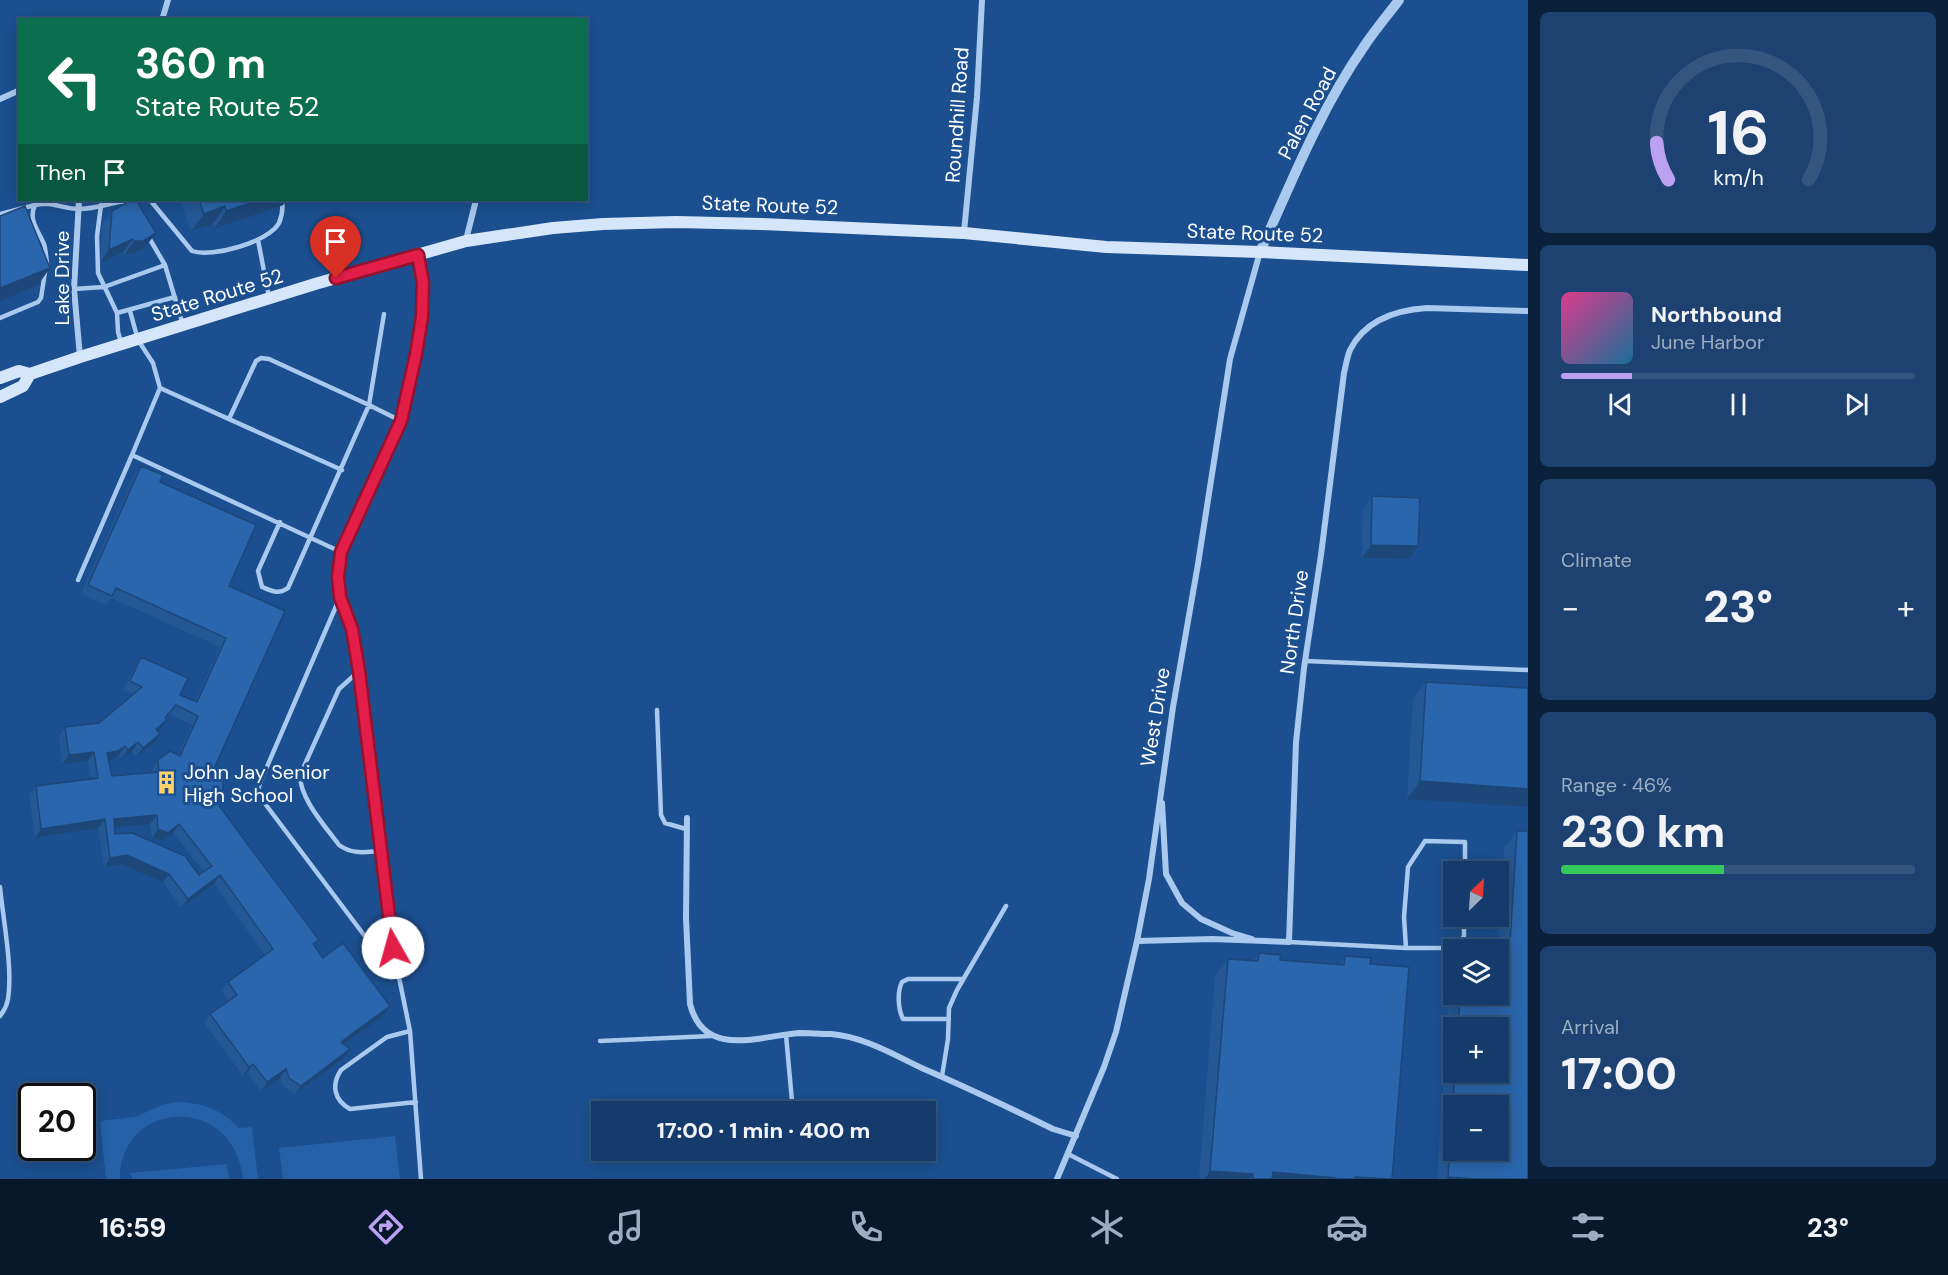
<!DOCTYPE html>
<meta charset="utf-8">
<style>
:root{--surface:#143b6b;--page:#1d4271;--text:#f1f3f6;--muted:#9dadc1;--line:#33557e;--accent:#bca0f2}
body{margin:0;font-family:"DM Sans",sans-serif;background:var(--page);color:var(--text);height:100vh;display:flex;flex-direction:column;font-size:22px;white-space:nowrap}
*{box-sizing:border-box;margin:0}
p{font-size:20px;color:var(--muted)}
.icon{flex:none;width:33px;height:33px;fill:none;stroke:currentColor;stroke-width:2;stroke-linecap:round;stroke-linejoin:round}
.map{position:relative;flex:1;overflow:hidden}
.panel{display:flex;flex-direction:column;gap:12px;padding:12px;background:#0b203b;width:420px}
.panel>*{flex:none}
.top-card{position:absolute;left:18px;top:18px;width:570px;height:183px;border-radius:0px;box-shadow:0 3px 15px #0003,0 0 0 2px var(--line);background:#0b6e4f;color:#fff;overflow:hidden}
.needle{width:39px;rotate:25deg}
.fabs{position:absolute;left:1443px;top:861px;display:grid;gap:12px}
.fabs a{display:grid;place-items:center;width:66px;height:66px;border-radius:0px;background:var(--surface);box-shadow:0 3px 15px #0003,0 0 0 2px var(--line);font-size:30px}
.speed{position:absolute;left:18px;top:1083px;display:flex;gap:12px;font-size:30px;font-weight:700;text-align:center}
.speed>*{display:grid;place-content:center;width:78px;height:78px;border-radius:50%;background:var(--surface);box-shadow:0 3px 15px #0003,0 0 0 2px var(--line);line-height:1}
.speed .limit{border:3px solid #111;border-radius:9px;background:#fff;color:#111}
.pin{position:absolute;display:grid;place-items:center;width:51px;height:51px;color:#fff;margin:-62px -26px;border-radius:50% 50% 50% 0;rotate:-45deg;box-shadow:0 0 6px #0007}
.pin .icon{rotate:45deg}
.me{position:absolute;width:66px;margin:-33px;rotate:353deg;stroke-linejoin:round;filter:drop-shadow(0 0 4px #0008)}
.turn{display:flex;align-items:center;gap:21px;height:126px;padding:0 18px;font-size:27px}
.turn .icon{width:78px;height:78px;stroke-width:2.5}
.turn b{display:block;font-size:42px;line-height:51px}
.then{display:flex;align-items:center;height:57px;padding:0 18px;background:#0003;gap:12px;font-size:22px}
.big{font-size:45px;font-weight:800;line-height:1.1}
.panel .card{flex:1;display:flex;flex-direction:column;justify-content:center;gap:9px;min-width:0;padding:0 21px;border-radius:9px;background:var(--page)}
.panel .dial{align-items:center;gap:0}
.dial svg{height:156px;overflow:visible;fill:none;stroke:var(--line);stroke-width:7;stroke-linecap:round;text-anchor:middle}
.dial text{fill:var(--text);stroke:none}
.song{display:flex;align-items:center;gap:18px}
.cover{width:72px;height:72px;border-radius:9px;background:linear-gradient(135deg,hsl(330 70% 55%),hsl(200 70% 35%))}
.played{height:6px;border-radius:3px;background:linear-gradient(90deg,var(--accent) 20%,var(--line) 20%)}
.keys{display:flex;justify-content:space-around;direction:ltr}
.heat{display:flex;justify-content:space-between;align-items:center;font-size:33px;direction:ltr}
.charge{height:9px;border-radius:4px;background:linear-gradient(90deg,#34c759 46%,var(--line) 0)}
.trip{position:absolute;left:591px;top:1101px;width:345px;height:60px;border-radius:0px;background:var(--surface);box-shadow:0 3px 15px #0003,0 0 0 2px var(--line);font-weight:800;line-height:60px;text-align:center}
.menu{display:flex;height:96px;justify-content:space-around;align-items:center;background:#08182b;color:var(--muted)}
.menu .icon{width:42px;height:42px}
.menu .active{color:var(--accent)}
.menu b{font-size:27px;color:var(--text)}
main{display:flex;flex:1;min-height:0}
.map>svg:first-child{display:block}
.green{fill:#2461a8}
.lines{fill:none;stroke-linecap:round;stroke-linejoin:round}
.service{stroke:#a9c9ee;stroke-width:4.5}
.minor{stroke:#a9c9ee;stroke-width:6}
.tertiary{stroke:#a9c9ee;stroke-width:10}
.secondary{stroke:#d6e6fa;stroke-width:12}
.wall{fill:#245895;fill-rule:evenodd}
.shaded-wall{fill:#1d4779}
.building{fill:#2a66ad;stroke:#1d4779;stroke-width:1.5;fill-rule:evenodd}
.route-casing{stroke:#92132f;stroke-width:15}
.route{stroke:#e11d48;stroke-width:10}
.labels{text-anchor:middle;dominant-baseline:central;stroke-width:6;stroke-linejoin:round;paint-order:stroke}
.street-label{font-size:20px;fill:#fff;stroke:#1b4f8f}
.poi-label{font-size:20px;fill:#fff;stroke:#1b4f8f;text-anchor:start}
</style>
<main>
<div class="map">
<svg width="1528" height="1179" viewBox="0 0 1528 1179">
<rect width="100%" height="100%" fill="#1b4f8f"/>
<path class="green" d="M175,1102C201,1102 221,1109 239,1128L252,1127L258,1179H243C234,1092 119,1100 120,1179H106L100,1121L135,1117L162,1105Z
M395,1136L400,1179H283L279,1148Z
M227,1164L229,1179H132L131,1173Z"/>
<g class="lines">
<path class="service" d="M150,200L192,251C212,258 269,242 279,223C282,216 283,207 282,200
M101,205L97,236L98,273L117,313L118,332L121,342
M0,214L35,205
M148,236L165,265L183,325
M258,240L269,297
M419,257L423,283L422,317L416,354L401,421L341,552L338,577L340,597L352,629L359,671L393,948L410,1031L421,1179
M47,264C46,257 46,250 44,244C38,230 28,220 35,205C50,201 64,209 79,209C93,209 109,204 123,201L127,207
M74,289L104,287L165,265
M130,311L138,340L153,363L160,388L132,455L341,552
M117,313L175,297
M384,314L369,405L401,421
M0,318L38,302L41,298L45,272
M160,388L342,470
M229,419L256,361L261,358L269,359L369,405L288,588C278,595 272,591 262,587L258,571L280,522
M78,580L132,455
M340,597L260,783L258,790L260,797L364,935L393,948
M1305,661L1528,670
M359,671L339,689L300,775C300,799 325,826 339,845C353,855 365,852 381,851
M657,710L661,815L665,823L686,829
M0,887C3,919 13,968 8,999C7,1005 4,1011 0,1016
M1289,942L1406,948H1457L1464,936V916
M1406,948L1404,917L1408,867L1425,841L1465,842V872
M949,1019H903C898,1009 897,992 902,982L908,979H963
M410,1031L387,1037L341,1070C331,1085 334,1100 350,1109L416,1102
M786,1035L793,1112
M600,1041L711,1036
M942,1076L948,1039L949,1008L957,990L1006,906
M1068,1154L1117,1179"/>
<path class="minor" d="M162,20L168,0
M0,99L20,90
M79,200L74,289L80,357
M964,232L977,97L982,0
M466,240L476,200
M1162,803L1166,874L1182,903L1201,919L1232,933L1252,939
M687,818L686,918L690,1004C704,1059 759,1036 799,1033C809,1033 820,1034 831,1034C865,1037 894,1055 924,1069C968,1088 1010,1108 1053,1129L1076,1136
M1137,941L1212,939L1289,942L1296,742L1304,668L1321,555L1344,373C1346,365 1347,357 1350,350C1365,320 1396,310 1427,308L1528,311
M1057,1179L1104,1067L1116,1032L1137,941L1149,879L1173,707L1198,564L1230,359L1260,252"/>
<path class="tertiary" d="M1260,252C1291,183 1320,110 1363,48C1374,31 1387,16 1399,0"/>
<path class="secondary" d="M0,378L19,371L30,374L80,357L315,284L466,241L553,228L603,224L676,222L761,224L964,233L1106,247L1260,252L1528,265
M0,397L23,386L30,374"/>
</g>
<path class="wall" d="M180,200H287L283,205L214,229L213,224L191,231Z
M112,211L156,233L146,246L134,254H125L123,252L100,263L102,224Z
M141,466L160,482L229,586L285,611L212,773L217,801L216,802L323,958L384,1015L344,1045V1058L295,1094L283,1086L280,1078L261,1091L247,1073L243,1076L204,1023L210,1014L229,1001L222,991L228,982L265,955L214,884L181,908L163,882L121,864L104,867L98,828L35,838L29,795L36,786L91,779L88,761L62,764L59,736L65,727L99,723L133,694L123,690L135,666L141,657L180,695L195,701L220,647L111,598L106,605L81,594L135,474ZM170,714L192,725L178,755L158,760L152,769V772L112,776L109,761L112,760L119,755L121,759L132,751L136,757L154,743L158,732L161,729L167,720L166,719ZM150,824L152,838L162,841L173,833L204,872L199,875L115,834L114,827Z
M1372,496L1418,546L1409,559L1362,558L1363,510Z
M1426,682L1528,688L1407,799L1413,699Z
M1517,831L1528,1179H1437L1449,989L1454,982V994H1498V950L1504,848ZM1454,1028H1498V1072H1454Z
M1259,953L1280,960L1339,965L1345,956L1370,964L1392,1179H1199L1215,976L1228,959L1253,961Z"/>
<path class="shaded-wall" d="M260,200H287L283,205L214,229L226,211Z
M225,206L213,224L191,231L204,214Z
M156,233L146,246L134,254H125L134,241Z
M133,239L123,252L100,263L109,250Z
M50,268L38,285L0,301V288Z
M1371,545L1418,546L1409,559L1362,558Z
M167,720L161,729L150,738L156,729Z
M160,734L154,743L136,757L143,748Z
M138,742L132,751L121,759L128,750Z
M125,746L119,755L112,760L101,761L107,753Z
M94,752L88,761L62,764L69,755Z
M1420,781L1528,789V807L1407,799Z
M223,792L217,801L207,808L214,799Z
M157,815L150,824L108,828L114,819Z
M105,819L98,828L35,838L41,829Z
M179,824L173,833L162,841L152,838L158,829Z
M127,855L169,874L163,882L121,864L104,867L110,858Z
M220,875L214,884L181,908L188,899Z
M390,1006L384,1015L335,1051L341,1042Z
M350,1049L344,1058L295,1094L301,1086Z
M253,1064L247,1073L243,1076L249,1067Z
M286,1069L280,1078L261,1091L267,1082Z
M1210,1171L1253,1174L1250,1179H1205Z
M1273,1172L1336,1178L1335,1179H1268Z
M1355,1177L1384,1179H1353Z
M1448,1177L1477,1179H1447Z"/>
<path class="building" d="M131,200H136L156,233L143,241H134L133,239L109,250L112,211Z
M199,200H260L226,211L225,206L204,214Z
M25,206L50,268L0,288V216Z
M141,466L163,475L160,482L256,525L229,586L285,611L212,773L223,778V792L214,799L319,940L313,944L323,958L343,943L390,1006L341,1042L350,1049L301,1086L289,1078L286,1069L267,1082L253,1064L249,1067L210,1014L237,995L228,982L273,949L220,875L188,899L169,874L127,855L110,858L105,819L41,829L36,786L98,778L94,752L69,755L65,727L99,723L142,687L130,681L141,657L188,678L180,695L197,702L226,638L116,588L112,596L88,585ZM176,705L198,716L180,756L170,751L158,760L159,772L112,776L107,753L118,751L125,746L128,750L138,742L143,748L160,734L156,729L167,720L165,718ZM157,815L158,829L168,833L179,824L212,866L199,875L185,856L132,833L115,834L114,819Z
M1372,496L1420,498L1418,546L1371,545Z
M1426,682L1528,688V789L1420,781Z
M1517,831H1528V1179H1477L1448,1177L1455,1072H1498V1028H1458L1460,994H1498V974H1508ZM1454,1106H1498V1150H1454Z
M1259,953L1281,955L1280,960L1344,965L1345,956L1371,958L1370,964L1409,967L1392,1179L1355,1177V1179H1336V1178L1273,1172L1272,1179H1253V1174L1210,1171L1228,959L1258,961Z"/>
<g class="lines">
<defs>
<path id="route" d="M336,278L418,255L423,283L422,317L416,354L401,421L341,552L338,577L340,597L352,629L359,671L393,948"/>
</defs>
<use href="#route" class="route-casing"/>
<use href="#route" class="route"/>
</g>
<defs>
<symbol id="building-bare" viewBox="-9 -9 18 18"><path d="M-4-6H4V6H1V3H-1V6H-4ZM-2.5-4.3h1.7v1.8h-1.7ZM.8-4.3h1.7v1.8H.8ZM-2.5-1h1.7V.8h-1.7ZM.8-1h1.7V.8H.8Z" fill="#ffd166" stroke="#1b4f8f" stroke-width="2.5" paint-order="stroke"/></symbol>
</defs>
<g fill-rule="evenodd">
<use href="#building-bare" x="150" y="766" width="33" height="33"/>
</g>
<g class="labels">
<g class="street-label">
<text transform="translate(1307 113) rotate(-62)">Palen Road</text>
<text transform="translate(957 115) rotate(-86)">Roundhill Road</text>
<text transform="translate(770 205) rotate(2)">State Route 52</text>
<text transform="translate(1255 233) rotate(2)">State Route 52</text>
<text transform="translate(62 278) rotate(-90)">Lake Drive</text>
<text transform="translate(217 295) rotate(-17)">State Route 52</text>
<text transform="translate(1294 622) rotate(-82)">North Drive</text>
<text transform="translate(1155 717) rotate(-81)">West Drive</text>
</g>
<g class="poi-label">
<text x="184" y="772">John Jay Senior<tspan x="184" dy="23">High School</tspan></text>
</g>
</g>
</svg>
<div class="fabs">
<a><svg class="needle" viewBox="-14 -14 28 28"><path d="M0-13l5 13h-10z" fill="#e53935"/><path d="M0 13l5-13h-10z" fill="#9dadc1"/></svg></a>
<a><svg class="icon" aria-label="layers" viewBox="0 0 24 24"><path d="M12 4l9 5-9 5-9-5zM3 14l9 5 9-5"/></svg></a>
<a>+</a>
<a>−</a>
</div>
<div class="speed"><div class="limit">20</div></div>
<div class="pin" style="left:336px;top:278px;background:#d93025"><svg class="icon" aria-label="arrive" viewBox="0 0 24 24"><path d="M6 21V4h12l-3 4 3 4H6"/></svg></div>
<svg class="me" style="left:393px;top:948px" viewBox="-20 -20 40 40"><circle r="19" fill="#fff"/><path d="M0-13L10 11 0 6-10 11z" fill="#e11d48"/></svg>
<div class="trip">17:00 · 1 min · 400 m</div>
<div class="top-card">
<div class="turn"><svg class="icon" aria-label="left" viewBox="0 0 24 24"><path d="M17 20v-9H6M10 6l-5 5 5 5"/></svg><div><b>360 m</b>State Route 52</div></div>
<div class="then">Then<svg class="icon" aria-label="arrive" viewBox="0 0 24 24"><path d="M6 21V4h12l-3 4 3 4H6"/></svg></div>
</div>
</div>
<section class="panel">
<div class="card dial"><svg viewBox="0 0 100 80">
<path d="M14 69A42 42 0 1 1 86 69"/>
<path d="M14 69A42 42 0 0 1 8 50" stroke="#bca0f2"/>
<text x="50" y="56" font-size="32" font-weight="700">16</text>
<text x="50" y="72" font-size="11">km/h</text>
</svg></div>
<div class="card">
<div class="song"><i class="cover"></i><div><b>Northbound</b><p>June Harbor</p></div></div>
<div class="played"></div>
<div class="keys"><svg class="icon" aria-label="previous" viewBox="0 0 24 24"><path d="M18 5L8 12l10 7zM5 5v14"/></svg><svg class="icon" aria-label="pause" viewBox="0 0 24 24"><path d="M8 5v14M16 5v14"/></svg><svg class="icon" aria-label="next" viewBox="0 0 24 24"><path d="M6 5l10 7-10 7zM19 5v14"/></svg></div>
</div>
<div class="card"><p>Climate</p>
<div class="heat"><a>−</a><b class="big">23°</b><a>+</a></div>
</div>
<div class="card"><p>Range · 46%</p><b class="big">230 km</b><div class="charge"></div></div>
<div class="card"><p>Arrival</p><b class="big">17:00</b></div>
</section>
</main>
<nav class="menu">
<b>16:59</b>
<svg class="icon active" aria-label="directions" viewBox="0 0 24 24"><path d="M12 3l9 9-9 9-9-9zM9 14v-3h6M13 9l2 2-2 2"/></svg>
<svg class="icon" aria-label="music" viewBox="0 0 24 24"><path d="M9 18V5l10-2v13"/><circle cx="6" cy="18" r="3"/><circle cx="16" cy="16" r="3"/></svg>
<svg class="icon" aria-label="phone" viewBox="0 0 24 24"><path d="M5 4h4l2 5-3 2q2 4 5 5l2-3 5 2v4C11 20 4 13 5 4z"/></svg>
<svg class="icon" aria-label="climate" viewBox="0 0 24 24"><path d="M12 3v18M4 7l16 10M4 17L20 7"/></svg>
<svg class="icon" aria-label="car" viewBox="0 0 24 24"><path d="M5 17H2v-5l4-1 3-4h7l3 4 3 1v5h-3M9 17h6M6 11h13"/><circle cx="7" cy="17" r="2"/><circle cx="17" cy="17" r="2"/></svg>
<svg class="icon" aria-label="filters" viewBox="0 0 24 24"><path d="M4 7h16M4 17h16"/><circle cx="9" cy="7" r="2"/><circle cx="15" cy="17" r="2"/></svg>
<b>23°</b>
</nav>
